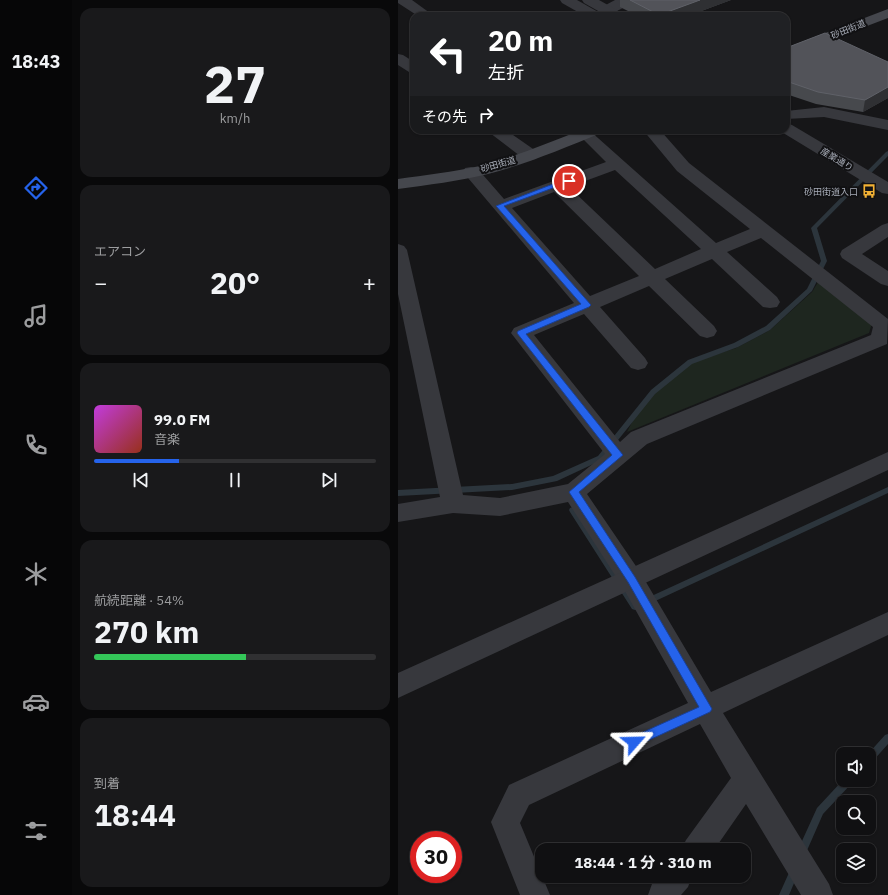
<!DOCTYPE html>
<html lang="ja">
<meta charset="utf-8">
<style>
:root{--surface:#101012;--page:#19191b;--text:#f1f3f6;--muted:#9c9d9f;--line:#303032;--accent:#2563eb}
body{margin:0;font-family:"IBM Plex Sans","Noto Sans JP",sans-serif;background:var(--page);color:var(--text);height:100vh;display:flex;flex-direction:column;font-size:15px;white-space:nowrap}
*{box-sizing:border-box;margin:0}
p{font-size:13px;color:var(--muted)}
.icon{flex:none;width:22px;height:22px;fill:none;stroke:currentColor;stroke-width:2;stroke-linecap:round;stroke-linejoin:round}
.map{position:relative;flex:1;overflow:hidden}
.panel{display:flex;flex-direction:column;gap:8px;padding:8px;background:#09090a;width:326px}
.panel>*{flex:none}
.top-card{position:absolute;left:12px;top:12px;width:380px;height:122px;border-radius:12px;box-shadow:0 1px 3px #0004,0 0 0 1px var(--line);background:#202124;color:#fff;overflow:hidden}
.fabs{position:absolute;left:438px;top:747px;display:grid;gap:8px}
.fabs a{display:grid;place-items:center;width:40px;height:40px;border-radius:8px;background:var(--surface);box-shadow:0 1px 3px #0004,0 0 0 1px var(--line);font-size:20px}
.speed{position:absolute;left:12px;top:831px;display:flex;gap:8px;font-size:20px;font-weight:700;text-align:center}
.speed>*{display:grid;place-content:center;width:52px;height:52px;border-radius:50%;background:var(--surface);box-shadow:0 1px 3px #0004,0 0 0 1px var(--line);line-height:1}
.speed .limit{border:6px solid #d22;background:#fff;color:#111}
.pin{position:absolute;display:grid;place-items:center;width:34px;height:34px;color:#fff;margin:-17px;border:2px solid #fff;border-radius:50%;box-shadow:0 1px 4px #0007}
.me{position:absolute;width:44px;margin:-22px;rotate:65deg;stroke-linejoin:round;filter:drop-shadow(0 0 3px #0008)}
.turn{display:flex;align-items:center;gap:14px;height:84px;padding:0 12px;font-size:18px}
.turn .icon{width:52px;height:52px;stroke-width:2.5}
.turn b{display:block;font-size:28px;line-height:34px}
.then{display:flex;align-items:center;height:38px;padding:0 12px;background:#0003;gap:8px;font-size:15px}
.big{font-size:30px;font-weight:700;line-height:1.1}
.panel .widget{flex:1;display:flex;flex-direction:column;justify-content:center;gap:6px;min-width:0;padding:0 14px;border-radius:12px;background:var(--page)}
.panel .dial{align-items:center;gap:0}
.dial b{font-size:52px;line-height:1}
.song{display:flex;align-items:center;gap:12px}
.cover{width:48px;height:48px;border-radius:6px;background:linear-gradient(135deg,hsl(290 70% 55%),hsl(10 70% 35%))}
.played{height:4px;border-radius:2px;background:linear-gradient(90deg,var(--accent) 30%,var(--line) 30%)}
.keys{display:flex;justify-content:space-around;direction:ltr}
.heat{display:flex;justify-content:space-between;align-items:center;font-size:22px;direction:ltr}
.charge{height:6px;border-radius:3px;background:linear-gradient(90deg,#34c759 54%,var(--line) 0)}
.trip{position:absolute;left:137px;top:843px;width:216px;height:40px;border-radius:12px;background:var(--surface);box-shadow:0 1px 3px #0004,0 0 0 1px var(--line);font-weight:700;line-height:40px;text-align:center}
main{display:flex;flex:1;min-height:0}
.dock{display:flex;flex-direction:column;width:72px;justify-content:space-around;align-items:center;background:#060607;color:var(--muted)}
.dock .icon{width:28px;height:28px}
.dock .on{color:var(--accent)}
.dock b{font-size:18px;color:var(--text)}
.map>svg:first-child{display:block}
.green{fill:#1e261f}
.lines{fill:none;stroke-linecap:round;stroke-linejoin:round}
.stream{fill:#2c353c;fill-rule:evenodd}
.minor{fill:#37383d;fill-rule:evenodd}
.tertiary{fill:#37383d;fill-rule:evenodd}
.secondary{fill:#45474d;fill-rule:evenodd}
.wall{fill:#47494d}
.shaded-wall{fill:#2f3033}
.building{fill:#525359;stroke:#5f6168}
.route{fill:#2563eb;stroke:#184099}
.labels{text-anchor:middle;dominant-baseline:central;stroke-width:4;stroke-linejoin:round;paint-order:stroke}
.far-street-label{font-size:9px;fill:#a8adb8;stroke:#111113}
.far-poi-label{font-size:9px;fill:#a8adb8;stroke:#111113;text-anchor:end}
</style>
<main>
<nav class="dock">
<b>18:43</b>
<svg class="icon on" aria-label="directions" viewBox="0 0 24 24"><path d="M12 3l9 9-9 9-9-9zM9 14v-3h6M13 9l2 2-2 2"/></svg>
<svg class="icon" aria-label="music" viewBox="0 0 24 24"><path d="M9 18V5l10-2v13"/><circle cx="6" cy="18" r="3"/><circle cx="16" cy="16" r="3"/></svg>
<svg class="icon" aria-label="phone" viewBox="0 0 24 24"><path d="M5 4h4l2 5-3 2q2 4 5 5l2-3 5 2v4C11 20 4 13 5 4z"/></svg>
<svg class="icon" aria-label="climate" viewBox="0 0 24 24"><path d="M12 3v18M4 7l16 10M4 17L20 7"/></svg>
<svg class="icon" aria-label="car" viewBox="0 0 24 24"><path d="M5 17H2v-5l4-1 3-4h7l3 4 3 1v5h-3M9 17h6M6 11h13"/><circle cx="7" cy="17" r="2"/><circle cx="17" cy="17" r="2"/></svg>
<svg class="icon" aria-label="filters" viewBox="0 0 24 24"><path d="M4 7h16M4 17h16"/><circle cx="9" cy="7" r="2"/><circle cx="15" cy="17" r="2"/></svg>
</nav>
<section class="panel">
<div class="widget dial"><b>27</b><p>km/h</p></div>
<div class="widget"><p>エアコン</p>
<div class="heat"><a>−</a><b class="big">20°</b><a>+</a></div>
</div>
<div class="widget">
<div class="song"><i class="cover"></i><div><b>99.0 FM</b><p>音楽</p></div></div>
<div class="played"></div>
<div class="keys"><svg class="icon" aria-label="previous" viewBox="0 0 24 24"><path d="M18 5L8 12l10 7zM5 5v14"/></svg><svg class="icon" aria-label="pause" viewBox="0 0 24 24"><path d="M8 5v14M16 5v14"/></svg><svg class="icon" aria-label="next" viewBox="0 0 24 24"><path d="M6 5l10 7-10 7zM19 5v14"/></svg></div>
</div>
<div class="widget"><p>航続距離 · 54%</p><b class="big">270 km</b><div class="charge"></div></div>
<div class="widget"><p>到着</p><b class="big">18:44</b></div>
</section>
<div class="map">
<svg width="490" height="895" viewBox="0 0 490 895">
<rect width="100%" height="100%" fill="#161618"/>
<path class="green" d="M422,279L474,323L471,333L229,432L240,410L266,385L295,362L338,348L372,330L414,292Z"/>
<g class="lines">
<path class="stream" d="M490,151V156L419,228L429,261L414,291L372,330L340,347L294,364L257,394L204,460L159,481L114,490L0,496V490L114,484L155,476L200,456L253,390L290,360L336,343L368,326L409,289L423,261L413,228L488,152Z
M490,487V493L253,603L250,604L247,603L246,601L247,599Z
M175,507L178,508L240,605L241,607L240,609L237,610L234,609L172,512L171,510L172,508Z
M490,734V744L474,762L471,763V754H470L487,735Z
M445,780H455L454,783L425,814L407,855L404,857L401,855L399,852L419,808Z
M397,864L400,866L402,869L391,895H381L394,866Z"/>
<path class="minor" d="M0,0H14L36,16H20L0,3Z
M217,0H234C229,8 213,15 204,13L202,10L204,7Z
M0,54L5,55L16,62V73L11,72L0,65Z
M426,107L490,120V130L426,117L388,119V111Z
M90,130H108L138,151L140,155L138,159L132,160L126,159L92,133Z
M191,130L318,243L352,229L279,171L245,130H262L291,163L490,319L489,344L249,444L189,494L242,572L313,692L490,612V635L325,713L431,884L435,895H403L348,804L316,850H283L288,840L333,778L302,724L131,805L122,823L152,895H122L93,822L111,785L290,703L224,586L170,502L102,516L55,513L0,522V504L42,497L0,294V244L6,246L9,250L65,495L102,498L170,484L207,454L113,333L116,328L176,303L65,172L67,168L73,167L79,168L106,199L208,162L180,134L182,131ZM217,170L303,249L257,269L171,187ZM156,192L241,276L192,296L114,208ZM363,238L475,327L473,335L233,432L222,442L136,335L186,314L233,368L240,370L247,368L250,363L247,358L202,307L251,286L302,336L309,338L316,336L319,331L316,326L267,279L314,259L365,307L372,308L379,307L382,302L379,297L329,252Z
M490,223V237L464,254L490,271V286L483,284L444,258L442,254L444,250L484,225Z
M260,876H294L290,887L283,895H250L254,884Z"/>
<path class="tertiary" d="M162,0H179L202,13L204,16H187L164,3Z
M184,0H201L224,13L226,16H209L186,3Z
M388,123L394,125L490,182V194L484,193L382,131L381,130H388Z
M490,452V470L0,698V673Z"/>
<path class="secondary" d="M490,9V18L388,57V48Z
M183,130H205L203,133C166,148 129,164 90,174C61,181 30,185 0,189V179C27,175 55,172 82,166C116,157 150,143 183,130Z"/>
</g>
<path class="wall" d="M222,0H333L290,16H240L222,7Z
M388,48L490,62V98L465,112L418,104L388,94Z"/>
<path class="shaded-wall" d="M302,0H333L290,16H261V15Z
M490,87V98L465,112L467,100Z"/>
<path class="building" d="M232,0H302L261,15Z
M427,33L490,62V87L467,100L420,92L388,81V48Z"/>
<path class="route" d="M168,179H173L174,181L106,206L193,305L191,307L128,334L225,455L181,492L237,577L314,709L312,712L236,747L232,746L230,742L232,738L301,707L230,582L171,492L214,455L119,333L120,331L183,304L98,206Z"/>
<defs>
<symbol id="bus-bare" viewBox="-9 -9 18 18"><path d="M-5-6H5V4H4V6H2V4H-2V6H-4V4H-5ZM-3.5-4V0h7V-4ZM-3.5 1.2v1.5H-2V1.2ZM2 1.2v1.5H3.5V1.2Z" fill="#f2b134" stroke="#111113" stroke-width="2.5" paint-order="stroke"/></symbol>
</defs>
<g fill-rule="evenodd">
<use href="#bus-bare" x="461" y="181" width="20" height="20"/>
</g>
<g class="labels">
<g class="far-street-label">
<text transform="translate(450 29) rotate(-22)">砂田街道</text>
<text transform="translate(439 159) rotate(31)">産業通り</text>
<text transform="translate(100 164) rotate(-16)">砂田街道</text>
</g>
<g class="far-poi-label">
<text x="460" y="191">砂田街道入口</text>
</g>
</g>
</svg>
<div class="fabs">
<a><svg class="icon" aria-label="sound" viewBox="0 0 24 24"><path d="M4 9h4l5-4v14l-5-4H4zM17 9q2 3 0 6"/></svg></a>
<a><svg class="icon" aria-label="search" viewBox="0 0 24 24"><circle cx="10" cy="10" r="6"/><path d="M15 15l6 6"/></svg></a>
<a><svg class="icon" aria-label="layers" viewBox="0 0 24 24"><path d="M12 4l9 5-9 5-9-5zM3 14l9 5 9-5"/></svg></a>
</div>
<div class="speed"><div class="limit">30</div></div>
<div class="pin" style="left:171px;top:181px;background:#d93025"><svg class="icon" aria-label="arrive" viewBox="0 0 24 24"><path d="M6 21V4h12l-3 4 3 4H6"/></svg></div>
<svg class="me" style="left:236px;top:742px" viewBox="-20 -20 40 40"><path d="M0-17L14 15 0 8-14 15z" fill="#2563eb" stroke="#fff" stroke-width="4"/></svg>
<div class="trip">18:44 · 1 分 · 310 m</div>
<div class="top-card">
<div class="turn"><svg class="icon" aria-label="left" viewBox="0 0 24 24"><path d="M17 20v-9H6M10 6l-5 5 5 5"/></svg><div><b>20 m</b>左折</div></div>
<div class="then">その先<svg class="icon" aria-label="right" viewBox="0 0 24 24"><path d="M7 20v-9h11M14 6l5 5-5 5"/></svg></div>
</div>
</div>
</main>
